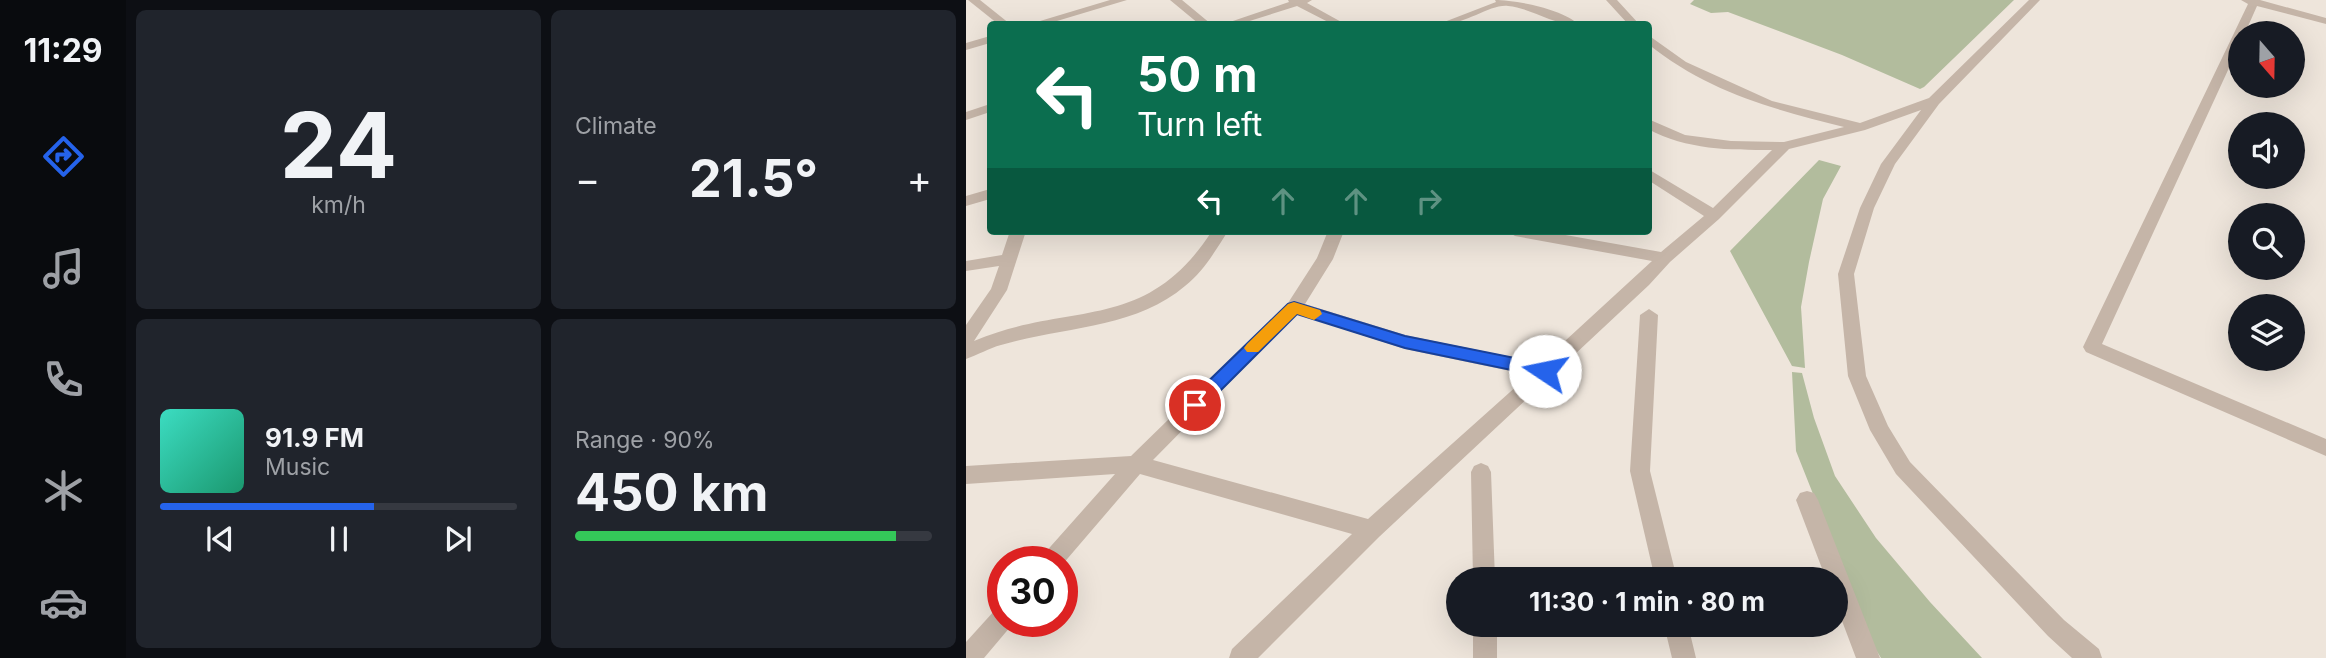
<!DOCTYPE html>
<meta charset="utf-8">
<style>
:root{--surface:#171b24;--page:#20242c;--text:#f1f3f6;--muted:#9ea1a6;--line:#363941;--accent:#2563eb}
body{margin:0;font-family:Inter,sans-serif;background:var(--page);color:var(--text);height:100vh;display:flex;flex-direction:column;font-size:26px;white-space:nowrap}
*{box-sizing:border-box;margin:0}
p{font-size:23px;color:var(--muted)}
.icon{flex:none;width:38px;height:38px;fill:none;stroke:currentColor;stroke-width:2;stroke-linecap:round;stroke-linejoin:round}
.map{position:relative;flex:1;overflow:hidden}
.side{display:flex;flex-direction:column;gap:10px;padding:10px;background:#0d0f14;width:840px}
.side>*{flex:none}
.top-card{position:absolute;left:21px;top:21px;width:665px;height:214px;border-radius:7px;box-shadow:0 7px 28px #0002;background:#0b6e4f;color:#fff;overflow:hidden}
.needle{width:46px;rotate:160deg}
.buttons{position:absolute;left:1262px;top:21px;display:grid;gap:14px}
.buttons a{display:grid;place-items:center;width:77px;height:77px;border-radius:50%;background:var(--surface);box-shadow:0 7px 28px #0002;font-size:35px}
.speed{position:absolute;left:21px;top:546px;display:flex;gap:14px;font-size:35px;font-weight:700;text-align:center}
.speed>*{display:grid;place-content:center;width:91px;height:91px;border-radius:50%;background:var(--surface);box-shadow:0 7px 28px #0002;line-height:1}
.speed .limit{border:10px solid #d22;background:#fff;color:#111}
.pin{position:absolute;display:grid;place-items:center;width:60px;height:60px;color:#fff;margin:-30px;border:4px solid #fff;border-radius:50%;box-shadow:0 2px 7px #0007}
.me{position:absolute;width:77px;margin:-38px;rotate:281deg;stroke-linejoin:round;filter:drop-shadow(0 0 5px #0008)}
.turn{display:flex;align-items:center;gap:24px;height:147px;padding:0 35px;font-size:32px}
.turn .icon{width:91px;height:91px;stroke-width:2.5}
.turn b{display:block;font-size:49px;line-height:60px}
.lanes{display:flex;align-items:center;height:66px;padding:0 35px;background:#0003;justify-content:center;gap:35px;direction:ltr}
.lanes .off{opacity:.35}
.big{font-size:52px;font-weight:700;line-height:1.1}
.side .tile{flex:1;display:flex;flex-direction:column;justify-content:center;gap:10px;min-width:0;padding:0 24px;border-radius:10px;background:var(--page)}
.side .dial{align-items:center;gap:0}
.dial b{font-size:91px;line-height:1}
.song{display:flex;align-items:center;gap:21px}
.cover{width:84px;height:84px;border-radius:10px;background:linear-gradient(135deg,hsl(170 70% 55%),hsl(160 70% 35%))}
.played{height:7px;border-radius:4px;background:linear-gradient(90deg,var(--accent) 60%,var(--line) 60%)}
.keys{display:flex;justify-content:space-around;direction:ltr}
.heat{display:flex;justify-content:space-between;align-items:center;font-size:38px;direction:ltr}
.charge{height:10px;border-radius:5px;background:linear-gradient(90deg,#34c759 90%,var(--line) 0)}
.side .tiles{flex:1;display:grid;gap:10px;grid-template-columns:repeat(2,1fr)}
.trip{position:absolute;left:480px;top:567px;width:402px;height:70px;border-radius:35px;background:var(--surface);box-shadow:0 7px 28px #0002;font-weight:700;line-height:70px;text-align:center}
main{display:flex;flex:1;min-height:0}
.tabs{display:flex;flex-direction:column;width:126px;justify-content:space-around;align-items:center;background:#090b0e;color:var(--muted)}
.tabs .icon{width:49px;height:49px}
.tabs .on{color:var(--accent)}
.tabs b{font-size:32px;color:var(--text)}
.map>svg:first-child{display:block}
.green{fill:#b2bc9d}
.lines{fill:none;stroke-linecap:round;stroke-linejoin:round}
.minor{fill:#c5b5a8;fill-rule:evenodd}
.route{fill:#2563eb;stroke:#184099;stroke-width:2}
.slow{fill:#f59e0b}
</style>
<main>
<nav class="tabs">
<b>11:29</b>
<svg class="icon on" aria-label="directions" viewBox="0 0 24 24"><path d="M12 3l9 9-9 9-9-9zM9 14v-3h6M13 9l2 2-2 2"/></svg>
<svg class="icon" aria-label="music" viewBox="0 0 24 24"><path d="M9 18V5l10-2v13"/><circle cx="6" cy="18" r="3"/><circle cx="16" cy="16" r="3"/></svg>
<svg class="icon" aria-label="phone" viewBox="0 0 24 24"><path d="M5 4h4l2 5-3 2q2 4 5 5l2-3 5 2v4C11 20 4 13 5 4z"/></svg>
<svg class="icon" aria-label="climate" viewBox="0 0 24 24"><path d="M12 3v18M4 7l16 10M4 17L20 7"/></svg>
<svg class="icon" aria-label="car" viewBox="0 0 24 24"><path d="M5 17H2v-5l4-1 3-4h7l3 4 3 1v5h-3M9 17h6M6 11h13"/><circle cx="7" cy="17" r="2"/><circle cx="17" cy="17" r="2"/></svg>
</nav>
<section class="side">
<div class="tiles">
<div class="tile dial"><b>24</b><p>km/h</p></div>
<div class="tile"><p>Climate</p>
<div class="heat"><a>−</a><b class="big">21.5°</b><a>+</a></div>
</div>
<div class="tile">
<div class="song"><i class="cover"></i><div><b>91.9 FM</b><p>Music</p></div></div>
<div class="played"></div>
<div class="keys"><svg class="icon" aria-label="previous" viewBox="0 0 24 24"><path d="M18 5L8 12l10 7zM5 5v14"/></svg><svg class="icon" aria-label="pause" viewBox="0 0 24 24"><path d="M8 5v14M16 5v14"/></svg><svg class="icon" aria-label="next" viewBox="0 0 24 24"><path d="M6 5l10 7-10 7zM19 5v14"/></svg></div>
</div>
<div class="tile"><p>Range · 90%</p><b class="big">450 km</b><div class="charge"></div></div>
</div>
</section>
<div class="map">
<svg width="1360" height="658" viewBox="0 0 1360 658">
<rect width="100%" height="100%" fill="#eee5db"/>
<path class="green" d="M728,0H1048L958,87L954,89L876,55L762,12L745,13L724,4Z
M853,160L875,166L857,199L843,262L835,307L839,368L826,366L764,251Z
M826,372L836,373L848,418L869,476L910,538L964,602L1016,658H915L907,645L830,451Z"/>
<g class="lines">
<path class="minor" d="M2,0H14L44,24H32Z
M144,0H161L81,24H64Z
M204,0H216L245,24H233Z
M322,0H346L341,3L379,24H366L331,6L274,24H258L323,2Z
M529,0C550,0 596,9 612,24C588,26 566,8 542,6C523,4 499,26 473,24L530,2Z
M640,0H651L673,24H662Z
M1063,0H1074L973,104L929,164L908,208L888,274L900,376L922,426L944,462L1098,620L1133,649L1136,658H1106L1082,636L930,474L904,430L882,376L872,274L894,208L915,164L955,110L899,130L823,149L753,219L704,262L683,285L413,537L292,658H263L266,649L386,534L174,474L96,565V562H74L77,555L149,474L0,484V466L165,456L322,303L351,258L362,231H378L367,259L339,304L439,335L575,363L686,261L549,236L541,231H577L695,252L738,216L682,180V169L747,208L806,150C763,150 721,150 682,129V119L719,135L765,141L818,142L878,127C806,109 742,92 682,44V35L720,62L806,101L894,123L963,98ZM331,314L439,349L563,375L402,519L187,460Z
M1275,0H1294L1360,18V24L1291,6L1279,33H1274V44L1136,344L1360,439V456L1120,352L1117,347L1282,4Z
M24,36V43L0,50V43Z
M24,104V112L0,120V112Z
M24,189V199L0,206V196Z
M44,231H60L41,290L8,341C104,300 179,335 246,231H262C249,251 238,271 219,286C169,329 95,327 35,345C23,348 12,355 0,359V325L25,289L33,266L0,271V261L36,255Z
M683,309L692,315L684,471L711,579H689L664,471L674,315Z
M515,463L522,466L525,472L529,579H507L505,472L508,466Z
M841,491L848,493L852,500L914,658H890L870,605V579H860L830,500L834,493Z
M37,607V621H47L45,626L18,658H0V642L29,610Z
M507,625H531V658H507Z
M698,625H722L730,658H706Z"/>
</g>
<path class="route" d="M328,302L439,336L579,364L585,366L587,371L585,375L579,377L439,348L331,314L235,410H223L220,405L223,400L322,304Z"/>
<path class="slow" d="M328,302L354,310L356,314L348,320L331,314L292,352H281L278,348L281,344L322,304Z"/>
</svg>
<div class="buttons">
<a><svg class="needle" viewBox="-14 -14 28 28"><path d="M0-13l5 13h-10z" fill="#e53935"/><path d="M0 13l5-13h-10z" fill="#9ea1a6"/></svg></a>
<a><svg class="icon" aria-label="sound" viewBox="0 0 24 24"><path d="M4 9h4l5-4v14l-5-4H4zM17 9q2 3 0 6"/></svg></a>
<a><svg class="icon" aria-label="search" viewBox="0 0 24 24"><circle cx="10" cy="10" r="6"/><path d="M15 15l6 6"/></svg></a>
<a><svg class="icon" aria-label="layers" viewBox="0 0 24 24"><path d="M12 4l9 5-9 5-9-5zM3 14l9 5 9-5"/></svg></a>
</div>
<div class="speed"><div class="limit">30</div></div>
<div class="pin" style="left:229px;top:405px;background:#d93025"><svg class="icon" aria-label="arrive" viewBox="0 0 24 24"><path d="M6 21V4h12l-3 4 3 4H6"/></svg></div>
<svg class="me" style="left:579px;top:371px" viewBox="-20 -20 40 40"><circle r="19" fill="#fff"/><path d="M0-13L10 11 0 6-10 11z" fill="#2563eb"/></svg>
<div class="trip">11:30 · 1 min · 80 m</div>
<div class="top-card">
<div class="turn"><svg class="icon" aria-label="left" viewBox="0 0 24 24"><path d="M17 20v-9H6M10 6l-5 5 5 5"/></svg><div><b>50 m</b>Turn left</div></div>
<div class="lanes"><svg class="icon" aria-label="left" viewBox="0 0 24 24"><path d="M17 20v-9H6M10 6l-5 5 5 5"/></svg><svg class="icon off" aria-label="ahead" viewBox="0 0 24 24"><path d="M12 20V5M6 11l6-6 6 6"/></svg><svg class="icon off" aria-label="ahead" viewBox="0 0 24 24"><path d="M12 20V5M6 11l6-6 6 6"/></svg><svg class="icon off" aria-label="right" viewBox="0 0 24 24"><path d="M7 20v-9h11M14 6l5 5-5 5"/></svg></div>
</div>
</div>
</main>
